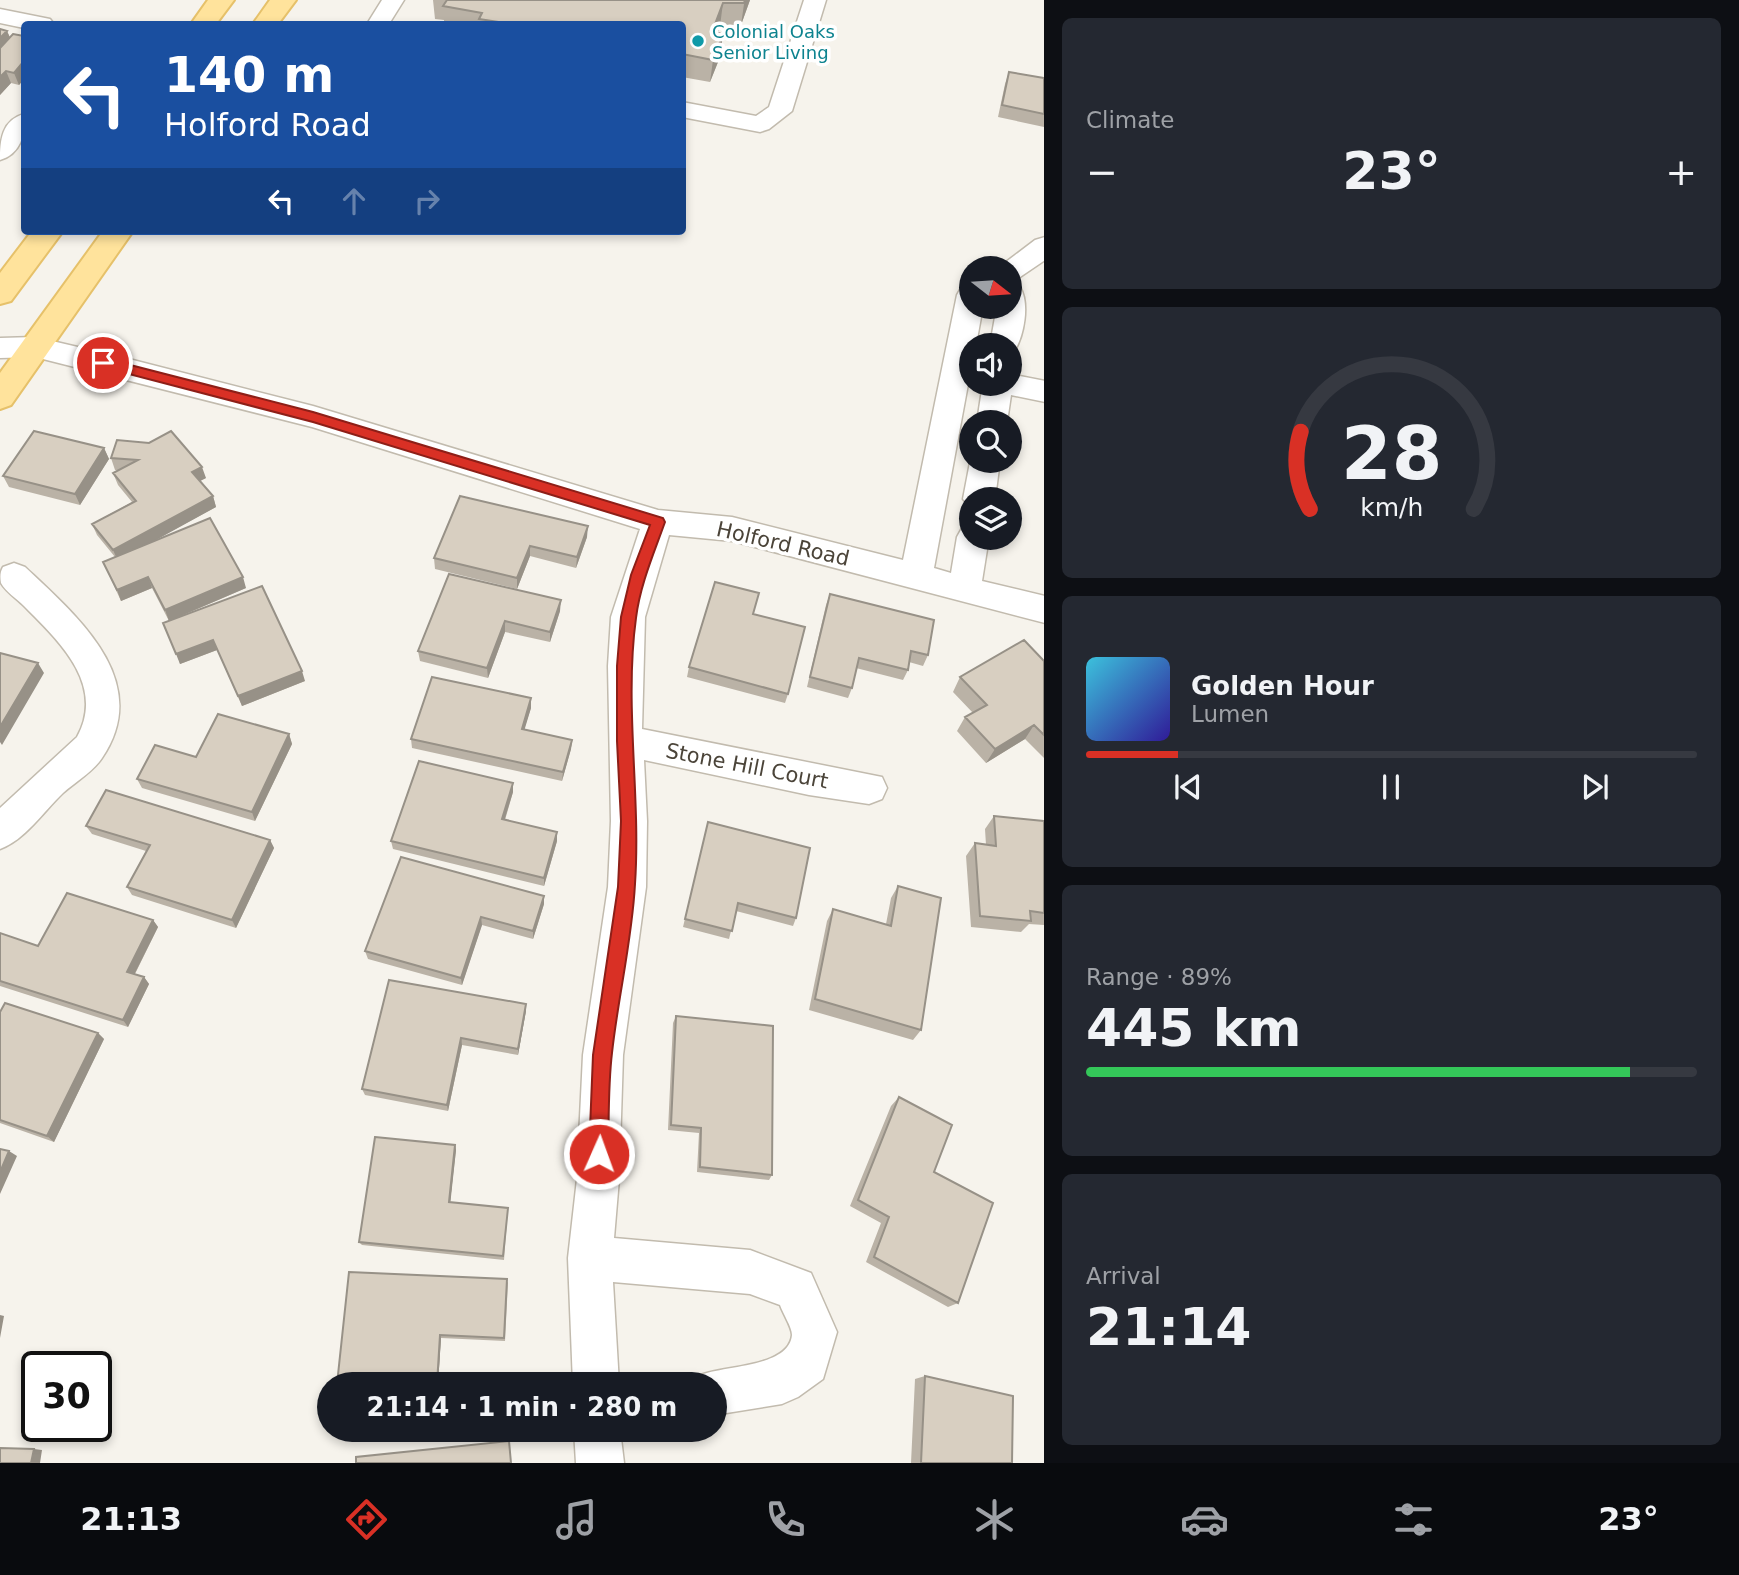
<!DOCTYPE html>
<meta charset="utf-8">
<style>
:root{--surface:#171b24;--page:#242831;--text:#f1f3f6;--muted:#9ea1a6;--line:#363941;--accent:#d93025}
body{margin:0;font-family:"DejaVu Sans",sans-serif;background:var(--page);color:var(--text);height:100vh;display:flex;flex-direction:column;font-size:26px;white-space:nowrap}
*{box-sizing:border-box;margin:0}
p{font-size:23px;color:var(--muted)}
.icon{flex:none;width:38px;height:38px;fill:none;stroke:currentColor;stroke-width:2;stroke-linecap:round;stroke-linejoin:round}
.map{position:relative;flex:1;overflow:hidden}
.drawer{display:flex;flex-direction:column;gap:18px;padding:18px;background:#0d0f14;width:695px}
.drawer>*{flex:none}
.hud{position:absolute;left:21px;top:21px;width:665px;height:214px;border-radius:7px;box-shadow:0 4px 10px #0003;background:#1a4fa0;color:#fff;overflow:hidden}
.needle{width:46px;rotate:107deg}
.controls{position:absolute;left:959px;top:256px;display:grid;gap:14px}
.controls a{display:grid;place-items:center;width:63px;height:63px;border-radius:50%;background:var(--surface);box-shadow:0 4px 10px #0003;font-size:35px}
.speed{position:absolute;left:21px;top:1351px;display:flex;gap:14px;font-size:35px;font-weight:700;text-align:center}
.speed>*{display:grid;place-content:center;width:91px;height:91px;border-radius:50%;background:var(--surface);box-shadow:0 4px 10px #0003;line-height:1}
.speed .limit{border:4px solid #111;border-radius:10px;background:#fff;color:#111}
.pin{position:absolute;display:grid;place-items:center;width:60px;height:60px;color:#fff;margin:-30px;border:4px solid #fff;border-radius:50%;box-shadow:0 2px 7px #0007}
.me{position:absolute;width:77px;margin:-38px;rotate:2deg;stroke-linejoin:round;filter:drop-shadow(0 0 5px #0008)}
.turn{display:flex;align-items:center;gap:24px;height:147px;padding:0 28px;font-size:32px}
.turn .icon{width:91px;height:91px;stroke-width:2.5}
.turn b{display:block;font-size:49px;line-height:60px}
.lanes{display:flex;align-items:center;height:66px;padding:0 28px;background:#0003;justify-content:center;gap:35px;direction:ltr}
.lanes .off{opacity:.35}
.big{font-size:52px;font-weight:600;line-height:1.1}
.drawer .widget{flex:1;display:flex;flex-direction:column;justify-content:center;gap:10px;min-width:0;padding:0 24px;border-radius:10px;background:var(--page)}
.drawer .dial{align-items:center;gap:0}
.dial svg{height:182px;overflow:visible;fill:none;stroke:var(--line);stroke-width:7;stroke-linecap:round;text-anchor:middle}
.dial text{fill:var(--text);stroke:none}
.song{display:flex;align-items:center;gap:21px}
.cover{width:84px;height:84px;border-radius:10px;background:linear-gradient(135deg,hsl(190 70% 55%),hsl(250 70% 35%))}
.played{height:7px;border-radius:4px;background:linear-gradient(90deg,var(--accent) 15%,var(--line) 15%)}
.keys{display:flex;justify-content:space-around;direction:ltr}
.heat{display:flex;justify-content:space-between;align-items:center;font-size:38px;direction:ltr}
.charge{height:10px;border-radius:5px;background:linear-gradient(90deg,#34c759 89%,var(--line) 0)}
.trip{position:absolute;left:317px;top:1372px;width:410px;height:70px;border-radius:35px;background:var(--surface);box-shadow:0 4px 10px #0003;font-weight:600;line-height:70px;text-align:center}
.tab-bar{display:flex;height:112px;justify-content:space-around;align-items:center;background:#090b0e;color:var(--muted)}
.tab-bar .icon{width:49px;height:49px}
.tab-bar .current{color:var(--accent)}
.tab-bar b{font-size:32px;color:var(--text)}
main{display:flex;flex:1;min-height:0}
.map>svg:first-child{display:block}
.lines{fill:none;stroke-linecap:round;stroke-linejoin:round}
.minor-casing{stroke:#c2bbae;stroke-width:3}
.major-casing{stroke:#e6c16a;stroke-width:4}
.minor{fill:#fff;fill-rule:evenodd}
.major{fill:#ffe39c;fill-rule:evenodd}
.wall{fill:#bab2a6}
.shaded-wall{fill:#979187}
.building{fill:#d8cfc1;stroke:#979187;stroke-width:2}
.route{fill:#d93025;stroke:#8d1f18;stroke-width:2}
.culture-dot{fill:#0f9aa8;stroke:#fff;stroke-width:2.5}
.labels{text-anchor:middle;dominant-baseline:central;stroke-width:7;stroke-linejoin:round;paint-order:stroke}
.far-culture-label{font-size:18px;fill:#0d838f;stroke:#fff;text-anchor:start}
.street-label{font-size:21px;fill:#4b4439;stroke:#fff}
</style>
<main>
<div class="map">
<svg width="1045" height="1463" viewBox="0 0 1045 1463">
<rect width="100%" height="100%" fill="#f6f3ec"/>
<g class="lines">
<defs>
<path id="minor" d="M382,0H404L389,24H367Z
M804,0H826L792,111L769,129L760,132L682,117V102L756,116L769,107Z
M0,9L50,19L54,24H24V28L0,23Z
M24,114C26,133 21,154 0,160C0,140 2,120 24,114Z
M1045,237V260L1020,277L1010,280V268H998L1035,240Z
M1010,285L1020,287C1030,304 1024,336 1014,352L1010,353V345H990L997,306H1010Z
M971,286V306H983L976,345H971V368L934,568L951,573L957,537L962,528L971,525V537H989L982,581L1045,596V623L732,541L669,535L645,617L642,729L882,777L887,788L882,799L869,804L809,795L644,760L647,821L646,887L623,1055L619,1179L614,1238L750,1250L811,1273L837,1332L823,1379L798,1397L782,1404L714,1415V1384H694L698,1376C723,1365 789,1368 792,1335C792,1327 783,1314 780,1305L750,1294L613,1282L619,1384H573L568,1258L577,1179L583,1055L608,887L611,821L608,666L611,617L640,529L312,427L35,357L0,358V338L35,337L129,359L313,406L658,510L732,517L903,560L957,295L961,288Z
M1010,374L1045,381V402L1011,395L1007,422H977L983,383H1010Z
M971,457V460H1000L995,499H971V508L963,499Z
M14,563L25,567C78,617 154,681 102,758C93,772 75,782 63,793C43,812 25,840 0,849V808L77,737C106,685 59,641 24,606C17,599 5,591 1,583C0,577 0,572 3,567Z
M574,1430H620L624,1463H576Z"/>
<path id="major" d="M208,0H234L216,24H191Z
M270,0H296L278,24H253Z
M32,231H63L11,301L0,304V273Z
M103,231H133L11,405L0,409V373Z"/>
</defs>
<use href="#minor" class="minor-casing"/>
<use href="#major" class="major-casing"/>
<use href="#minor" class="minor"/>
<use href="#major" class="major"/>
</g>
<path class="wall" d="M433,0H750L741,25L720,26L718,33L720,57L710,82L682,77V24H444V20L435,19Z
M7,31L10,37L24,36V79L19,85L11,83L0,95Z
M1009,72L1044,78V127L998,117L1005,84Z
M117,440L206,478L200,481L213,496L216,507L151,542L246,588L172,620L305,681L242,706L217,650L180,664L169,621L152,588L121,601L103,562L115,557L97,535L92,524L132,502L118,485L113,473L119,470H115L111,458Z
M104,448L109,459L80,505L9,487L3,476Z
M587,537L576,568L530,556L517,589L435,569L434,558Z
M449,574L560,611L550,642L505,632L488,678L420,661L418,651Z
M830,594L928,655L923,666L909,662L908,670L903,680L856,668L852,688L848,698L807,687L826,605Z
M1044,661V758L1025,739L986,763L957,731L965,717L973,713L953,692L960,677Z
M689,667L788,694L785,703L687,677Z
M531,698V708L524,729L572,740L571,749L562,781L412,748L411,739Z
M289,734L292,744L255,821L142,788L137,779L196,757Z
M513,783V792L505,820L557,841L544,886L393,849L391,841Z
M994,816L1044,821V925L1029,924L1021,932L971,927L966,856L975,843L986,845L985,829Z
M708,822L796,918L793,926L736,911L729,939L683,927Z
M86,826L270,840L274,848L236,928L132,895L127,887L146,851L92,834Z
M898,886L921,1030L913,1040L809,1010L827,921L833,909L886,924L891,898Z
M544,896V904L533,939L482,925L462,985L368,959L365,951Z
M153,920L158,927L135,974L144,977L149,984L128,1027L0,986V933L38,946Z
M526,1004V1011L518,1055L462,1045L448,1111L365,1095L362,1089Z
M0,1012L98,1033L104,1039L54,1142L0,1123Z
M676,1016L772,1175L769,1180L697,1172L699,1133L668,1130L673,1023Z
M899,1097L934,1172L958,1303L948,1307L866,1262L881,1223L850,1206L891,1106Z
M455,1145L456,1150L450,1202L508,1208L504,1260L362,1245L359,1242Z
M508,1282L505,1341L441,1338L438,1384H337Z
M925,1376L1012,1463H911L915,1379Z"/>
<path class="shaded-wall" d="M745,0H750L741,25L744,4Z
M723,3L720,26L709,55L712,32Z
M7,31L12,43L0,55V38Z
M723,34L720,57L710,82L713,60Z
M24,61V79L19,85L14,73Z
M6,71L11,83L0,95V77Z
M104,448L109,459L80,505L75,494Z
M202,467L206,478L196,483L192,472Z
M213,496L216,507L118,561L113,550Z
M588,526L587,537L576,568L577,557Z
M530,546V556L517,589V578Z
M148,577L152,588L121,601L117,590Z
M243,577L246,588L169,621L165,610Z
M561,600L560,611L550,642V632Z
M505,621V632L488,678L487,668Z
M213,640L217,650L180,664L176,654Z
M38,663L44,673L2,745L0,742V727Z
M302,671L305,681L242,706L238,696Z
M531,698V708L522,738V729Z
M1034,725L1025,739L986,763L995,749Z
M289,734L292,744L255,821L252,812Z
M572,740L571,749L562,781L563,772Z
M513,783V792L502,828V819Z
M557,832V841L544,886V878Z
M270,840L274,848L236,928L232,920Z
M544,896V904L533,939V931Z
M481,917L482,925L462,985L461,978Z
M153,920L158,927L132,979L127,972Z
M144,977L149,984L128,1027L123,1020Z
M526,1004V1011L518,1055V1049Z
M98,1033L104,1039L54,1142L47,1136Z
M461,1038L462,1045L448,1111L447,1105Z
M455,1145L456,1150L450,1206L449,1202Z
M9,1151L17,1156L0,1194V1172Z
M0,1315L4,1316L0,1338Z
M440,1335L441,1338L438,1384H437Z
M34,1449L42,1450L40,1463H31Z"/>
<path class="building" d="M447,0H745L744,3H723L712,32L723,34L713,60L682,54V24H512L479,19L482,13L443,6Z
M0,29L7,31L0,38Z
M13,34L24,36V61L14,73L6,71L0,77V48Z
M1009,72L1044,78V114L1002,105Z
M34,431L104,448L75,494L3,476Z
M171,431L202,467L192,472L213,496L113,550L92,524L136,501L113,473L138,460L111,458L117,440L149,443Z
M460,496L588,526L577,557L530,546L517,578L434,558Z
M210,518L243,577L165,610L148,577L117,590L103,562Z
M449,574L561,600L550,632L505,621L487,668L418,651Z
M715,582L759,593L753,614L805,627L788,694L689,667Z
M262,586L302,671L238,696L213,640L176,654L163,623Z
M830,594L934,620L928,655L911,651L908,670L859,658L852,688L810,677Z
M1024,640L1044,661V735L1034,725L995,749L965,717L987,705L960,677Z
M0,653L38,663L0,727Z
M432,677L531,698L522,729L572,740L563,772L411,739Z
M218,714L289,734L252,812L137,779L155,745L196,757Z
M419,761L513,783L502,819L557,832L544,878L391,841Z
M106,790L270,840L232,920L127,887L150,845L86,826Z
M994,816L1044,821V913L1030,911L1031,921L980,916L975,843L996,846Z
M708,822L810,848L796,918L738,903L732,931L685,919Z
M401,857L544,896L533,931L481,917L461,978L365,951Z
M898,886L941,898L921,1030L815,999L833,909L891,926Z
M67,893L153,920L127,972L144,977L123,1020L0,981V933L38,946Z
M389,980L526,1004L518,1049L461,1038L447,1105L362,1089Z
M5,1003L98,1033L47,1136L0,1120V1012Z
M676,1016L773,1026L772,1175L700,1167L701,1128L671,1125Z
M899,1097L952,1125L934,1172L993,1203L958,1303L874,1257L889,1217L858,1200Z
M375,1137L455,1145L449,1202L508,1208L503,1256L359,1242Z
M0,1149L9,1151L0,1172Z
M349,1272L507,1279L504,1338L440,1335L437,1384H337Z
M925,1376L1013,1396L1012,1463H921Z
M509,1441L511,1463H356V1457Z
M0,1448L34,1449L31,1463H0Z"/>
<path class="route" d="M103,358L313,412L663,518L665,522C654,553 640,585 636,618C624,706 641,796 635,884C632,941 618,997 612,1053C608,1086 609,1120 608,1154L605,1161L599,1164L592,1161L589,1154L593,1055L618,887L621,821L617,741V666L621,617L631,575L650,525L313,422L98,366L96,363Z"/>
<circle class="culture-dot" cx="698" cy="41" r="7"/>
<g class="labels">
<g class="far-culture-label">
<text x="712" y="31">Colonial Oaks<tspan x="712" dy="21">Senior Living</tspan></text>
</g>
<g class="street-label">
<text transform="translate(783 544) rotate(13)">Holford Road</text>
<text transform="translate(747 766) rotate(11)">Stone Hill Court</text>
</g>
</g>
</svg>
<div class="controls">
<a><svg class="needle" viewBox="-14 -14 28 28"><path d="M0-13l5 13h-10z" fill="#e53935"/><path d="M0 13l5-13h-10z" fill="#9ea1a6"/></svg></a>
<a><svg class="icon" aria-label="sound" viewBox="0 0 24 24"><path d="M4 9h4l5-4v14l-5-4H4zM17 9q2 3 0 6"/></svg></a>
<a><svg class="icon" aria-label="search" viewBox="0 0 24 24"><circle cx="10" cy="10" r="6"/><path d="M15 15l6 6"/></svg></a>
<a><svg class="icon" aria-label="layers" viewBox="0 0 24 24"><path d="M12 4l9 5-9 5-9-5zM3 14l9 5 9-5"/></svg></a>
</div>
<div class="speed"><div class="limit">30</div></div>
<div class="pin" style="left:103px;top:363px;background:#d93025"><svg class="icon" aria-label="arrive" viewBox="0 0 24 24"><path d="M6 21V4h12l-3 4 3 4H6"/></svg></div>
<svg class="me" style="left:599px;top:1154px" viewBox="-20 -20 40 40"><circle r="17" fill="#d93025" stroke="#fff" stroke-width="3"/><path d="M0-11L8 9 0 5-8 9z" fill="#fff"/></svg>
<div class="trip">21:14 · 1 min · 280 m</div>
<div class="hud">
<div class="turn"><svg class="icon" aria-label="left" viewBox="0 0 24 24"><path d="M17 20v-9H6M10 6l-5 5 5 5"/></svg><div><b>140 m</b>Holford Road</div></div>
<div class="lanes"><svg class="icon" aria-label="left" viewBox="0 0 24 24"><path d="M17 20v-9H6M10 6l-5 5 5 5"/></svg><svg class="icon off" aria-label="ahead" viewBox="0 0 24 24"><path d="M12 20V5M6 11l6-6 6 6"/></svg><svg class="icon off" aria-label="right" viewBox="0 0 24 24"><path d="M7 20v-9h11M14 6l5 5-5 5"/></svg></div>
</div>
</div>
<section class="drawer">
<div class="widget"><p>Climate</p>
<div class="heat"><a>−</a><b class="big">23°</b><a>+</a></div>
</div>
<div class="widget dial"><svg viewBox="0 0 100 80">
<path d="M14 69A42 42 0 1 1 86 69"/>
<path d="M14 69A42 42 0 0 1 10 35" stroke="#d93025"/>
<text x="50" y="56" font-size="32" font-weight="700">28</text>
<text x="50" y="72" font-size="11">km/h</text>
</svg></div>
<div class="widget">
<div class="song"><i class="cover"></i><div><b>Golden Hour</b><p>Lumen</p></div></div>
<div class="played"></div>
<div class="keys"><svg class="icon" aria-label="previous" viewBox="0 0 24 24"><path d="M18 5L8 12l10 7zM5 5v14"/></svg><svg class="icon" aria-label="pause" viewBox="0 0 24 24"><path d="M8 5v14M16 5v14"/></svg><svg class="icon" aria-label="next" viewBox="0 0 24 24"><path d="M6 5l10 7-10 7zM19 5v14"/></svg></div>
</div>
<div class="widget"><p>Range · 89%</p><b class="big">445 km</b><div class="charge"></div></div>
<div class="widget"><p>Arrival</p><b class="big">21:14</b></div>
</section>
</main>
<nav class="tab-bar">
<b>21:13</b>
<svg class="icon current" aria-label="directions" viewBox="0 0 24 24"><path d="M12 3l9 9-9 9-9-9zM9 14v-3h6M13 9l2 2-2 2"/></svg>
<svg class="icon" aria-label="music" viewBox="0 0 24 24"><path d="M9 18V5l10-2v13"/><circle cx="6" cy="18" r="3"/><circle cx="16" cy="16" r="3"/></svg>
<svg class="icon" aria-label="phone" viewBox="0 0 24 24"><path d="M5 4h4l2 5-3 2q2 4 5 5l2-3 5 2v4C11 20 4 13 5 4z"/></svg>
<svg class="icon" aria-label="climate" viewBox="0 0 24 24"><path d="M12 3v18M4 7l16 10M4 17L20 7"/></svg>
<svg class="icon" aria-label="car" viewBox="0 0 24 24"><path d="M5 17H2v-5l4-1 3-4h7l3 4 3 1v5h-3M9 17h6M6 11h13"/><circle cx="7" cy="17" r="2"/><circle cx="17" cy="17" r="2"/></svg>
<svg class="icon" aria-label="filters" viewBox="0 0 24 24"><path d="M4 7h16M4 17h16"/><circle cx="9" cy="7" r="2"/><circle cx="15" cy="17" r="2"/></svg>
<b>23°</b>
</nav>
